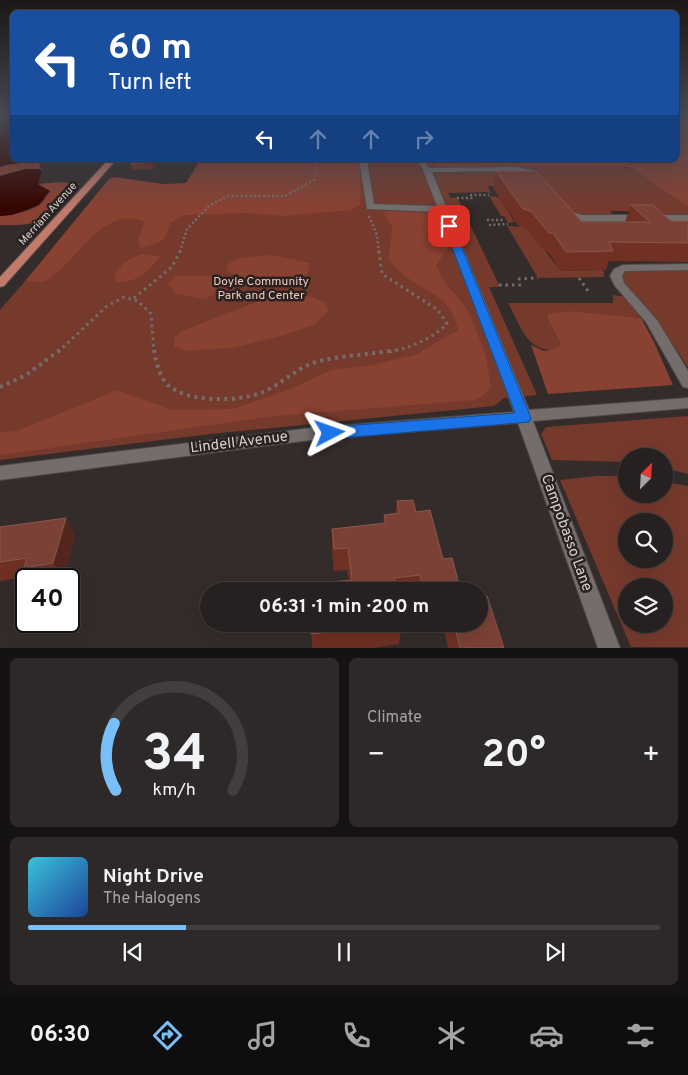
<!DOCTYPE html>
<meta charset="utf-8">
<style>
:root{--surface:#262120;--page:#2e2929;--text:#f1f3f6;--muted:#a4a3a5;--line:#423e3e;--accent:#78bff7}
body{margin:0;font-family:Overpass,sans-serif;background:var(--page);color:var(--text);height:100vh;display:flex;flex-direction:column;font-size:19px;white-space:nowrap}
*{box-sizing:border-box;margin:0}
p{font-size:16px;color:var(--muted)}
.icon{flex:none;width:28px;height:28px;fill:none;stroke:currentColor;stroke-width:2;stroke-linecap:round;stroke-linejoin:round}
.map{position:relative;height:648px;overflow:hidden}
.drawer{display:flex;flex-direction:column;gap:10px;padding:10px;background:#151212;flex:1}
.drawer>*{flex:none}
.top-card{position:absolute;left:10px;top:10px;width:669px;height:152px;border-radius:8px;box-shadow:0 5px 20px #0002,0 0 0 1px var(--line);background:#1a4fa0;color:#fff;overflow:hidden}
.needle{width:32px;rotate:24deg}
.fabs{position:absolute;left:618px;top:448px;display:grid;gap:10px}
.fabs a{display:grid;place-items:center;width:55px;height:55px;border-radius:50%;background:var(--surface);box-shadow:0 5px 20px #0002,0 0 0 1px var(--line);font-size:25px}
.speed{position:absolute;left:15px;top:568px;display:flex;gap:10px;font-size:25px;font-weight:700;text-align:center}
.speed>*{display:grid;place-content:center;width:65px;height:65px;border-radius:50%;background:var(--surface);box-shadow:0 5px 20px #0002,0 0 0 1px var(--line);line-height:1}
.speed .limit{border:2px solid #111;border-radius:8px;background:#fff;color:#111}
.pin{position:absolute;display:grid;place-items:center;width:42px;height:42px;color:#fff;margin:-21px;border-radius:10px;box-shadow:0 2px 8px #0006}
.me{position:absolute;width:55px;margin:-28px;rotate:86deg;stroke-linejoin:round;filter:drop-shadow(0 0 4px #0008)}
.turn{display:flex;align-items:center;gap:18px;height:105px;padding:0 15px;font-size:22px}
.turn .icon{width:65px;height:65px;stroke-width:2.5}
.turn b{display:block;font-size:35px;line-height:42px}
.lanes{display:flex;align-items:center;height:48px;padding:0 15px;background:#0003;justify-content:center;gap:25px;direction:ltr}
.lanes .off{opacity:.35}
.big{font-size:38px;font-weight:700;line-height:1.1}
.drawer .tile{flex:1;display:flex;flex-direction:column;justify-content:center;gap:8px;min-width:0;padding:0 18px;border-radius:8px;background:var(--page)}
.drawer .dial{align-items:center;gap:0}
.dial svg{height:130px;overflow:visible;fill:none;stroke:var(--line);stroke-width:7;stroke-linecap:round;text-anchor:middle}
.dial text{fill:var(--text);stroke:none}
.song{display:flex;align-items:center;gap:15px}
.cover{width:60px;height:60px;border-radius:8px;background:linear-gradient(135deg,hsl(190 70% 55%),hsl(220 70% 35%))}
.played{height:5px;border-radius:2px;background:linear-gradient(90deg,var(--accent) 25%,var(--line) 25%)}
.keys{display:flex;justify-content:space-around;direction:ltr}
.heat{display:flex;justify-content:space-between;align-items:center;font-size:28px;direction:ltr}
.drawer .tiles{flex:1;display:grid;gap:10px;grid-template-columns:1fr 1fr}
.tile:last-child{grid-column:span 2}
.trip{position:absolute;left:200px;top:582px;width:288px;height:50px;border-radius:25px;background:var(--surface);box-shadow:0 5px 20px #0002,0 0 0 1px var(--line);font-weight:700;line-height:50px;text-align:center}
.dock{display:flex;height:80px;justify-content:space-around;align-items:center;background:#0f0d0d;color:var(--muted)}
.dock .icon{width:35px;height:35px}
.dock .on{color:var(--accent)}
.dock b{font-size:22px;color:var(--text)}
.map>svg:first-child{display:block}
.green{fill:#763a2d;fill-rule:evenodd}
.forest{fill:#894132}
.water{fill:#370500}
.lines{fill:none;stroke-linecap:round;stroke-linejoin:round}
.minor-casing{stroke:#4f4948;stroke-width:2}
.major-casing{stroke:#4f4948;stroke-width:2}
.path-far3{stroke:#736d6c;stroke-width:2;stroke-dasharray:1 2;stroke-linecap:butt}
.path-far2{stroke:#736d6c;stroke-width:2.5;stroke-dasharray:2 2.5;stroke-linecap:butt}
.path-far1{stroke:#736d6c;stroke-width:3;stroke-dasharray:2.5 4;stroke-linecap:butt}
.path{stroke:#736d6c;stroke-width:4;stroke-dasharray:3 4.5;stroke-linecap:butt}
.minor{fill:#756d6b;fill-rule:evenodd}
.major{fill:#c27a6b;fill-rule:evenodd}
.wall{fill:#703023}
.shaded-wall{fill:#53271e}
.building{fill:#7b4136;stroke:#89584e}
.route{fill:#1a73e8;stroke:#114b97}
.labels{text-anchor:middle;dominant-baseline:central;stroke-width:5;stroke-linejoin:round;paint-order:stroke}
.far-street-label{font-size:11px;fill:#d6d1d0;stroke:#292220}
.park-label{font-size:12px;fill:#f6c9bf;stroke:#292220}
.near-street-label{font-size:15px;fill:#d6d1d0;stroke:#292220}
</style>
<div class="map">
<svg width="688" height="648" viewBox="0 0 688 648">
<rect width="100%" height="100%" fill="#332c2a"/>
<path class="green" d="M309,160H434L439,171H519L536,185L488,186L491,194L487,192L448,193L451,198L457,197L500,287H489L537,395L504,398L494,406L210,434L0,460V310L66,234L102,187H185L199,162Z
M516,167H623L633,169L688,207V215L644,216L638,211H610L614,216L572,215L527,169Z
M489,196L499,197L514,221H521L508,223L504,216H501Z
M507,226L526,227L561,271L601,270L604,271V277L538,278Z
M688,270V367L656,319L622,280V275C631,266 674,270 688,270Z
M613,295L626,297L641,318L572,311L547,318L561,344L556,350C526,352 521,326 508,303H613Z
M688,416V474L664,468V456H626V462L552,460L541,434L546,427Z
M597,476H626V494H664V482L688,486V647H631L560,480ZM626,521H664V559H626ZM626,586H664V624H626Z"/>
<path class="forest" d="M676,117H688V207L633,169L627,167L437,168L434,160H676Z
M33,160H38L41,169H26L0,176V167C11,162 22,165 33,160Z
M356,161L360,163L361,204L351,210L284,216L247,213L184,215L170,223C166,243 159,243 140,248L138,240L144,222C105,203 76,262 49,279C42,283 33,282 26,280L109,179L114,177L164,184L186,183L199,162Z
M60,182L79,184C48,219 49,226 0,225V216C12,215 30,212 40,204C45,201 45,195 49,192L38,184Z
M396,210L425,211L437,214L451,244L436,265L442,278L469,312L486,356L491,387L484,395L475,400L275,416L0,455V432L17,431L117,390L172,410L233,409L291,389L331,370L372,365L415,355L458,330C453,299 430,294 408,278C400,273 394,265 388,259L391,243L392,226L383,212Z
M141,254L160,256C151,270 135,284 117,282L114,274L125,262Z
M272,255L310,263L308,273C286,288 252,280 228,272L226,265L240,258Z
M175,276H213L216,286L214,295L203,299L175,293L168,284Z
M304,294L324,302L329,310L316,324L281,336L230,348L186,351L174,346V338L182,331L275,295Z
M572,311L641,318L654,342L673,385L548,394L531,345L544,351L556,349L561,344L547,318L548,314Z"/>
<path class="water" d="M0,117H12V160H33C22,165 11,162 0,167Z
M26,169H37L42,171L38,184L50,191L39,205L12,215L0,216V176Z"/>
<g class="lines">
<defs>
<path id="minor" d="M359,160H367L374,204L437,206L421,165L414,160H423L429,168L516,167L532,170L542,183L535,185L526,174L516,171L432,172L529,410L688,398V408L533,421L620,648H598L518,423L311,440L0,480V466L311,428L514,412L439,212L367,209Z
M564,210L582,215H688V221H582L561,215L559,213Z
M688,264V270L625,271L622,276L624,283L657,320L688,371V388L683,387L646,322L615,286L610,276L614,269L623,265Z"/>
<path id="major" d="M108,160H116L4,286L0,287V277Z"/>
</defs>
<use href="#minor" class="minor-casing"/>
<use href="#major" class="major-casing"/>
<path class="path-far3" d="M676,130L688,134
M676,158L688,160
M315,176L317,160"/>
<path class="path-far2" d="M470,195H489
M457,198H475
M369,216L377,235L379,252
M487,220H505
M489,225L508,224
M180,252L187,229L210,205L228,196H285L314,180L315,175"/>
<path class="path-far1" d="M379,251L382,274L438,310L447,324C430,340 412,347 389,352
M579,278L588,291
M518,279L538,278
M499,285H521
M134,298L172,267L180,251
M58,352L107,306L124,297L138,301L151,314L154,352"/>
<path class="path" d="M154,350C156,362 159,376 168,385C187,403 240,402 263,392C282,384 296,368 316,362C341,355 369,355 395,350
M0,387L26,375L60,350"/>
<use href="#minor" class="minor"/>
<use href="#major" class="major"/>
</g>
<path class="wall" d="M158,160L153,169L132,170L131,164Z
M496,171L582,222H625L631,205L671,221H688V262L609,261L606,270L561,271L548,252H545L527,228L519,227L493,188Z
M397,501L416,512L461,591H309L349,580L347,570L334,571L332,551V529L383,524L384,515L395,514Z
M0,525L1,527L75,535L64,579H31L30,576L0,581Z
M311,624H402L399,644L373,648H312Z
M443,624H479L504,648H448Z"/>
<path class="shaded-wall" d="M153,160H158L153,169L152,162Z
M66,518L75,535L64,579H63L53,563Z"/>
<path class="building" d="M133,160H153L152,162L131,164Z
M496,171H536L582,222H650L631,205H653L671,221H688V243L609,242L613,251L566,252L553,233H549L531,211L523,209Z
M413,500L416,512L430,510L443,559L452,558L461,591H424L420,575L394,578L397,591H309L308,584L352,580L348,548L334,549L332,529L386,523L384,515L399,513L397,501Z
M66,518L53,563L24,568L27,558L0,562V527Z
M479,596H487L504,648H460L454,624H479Z
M311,624H398L311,634Z"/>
<linearGradient id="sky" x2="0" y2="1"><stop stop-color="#1c1817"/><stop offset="0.56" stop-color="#4a4b55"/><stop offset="1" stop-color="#4a4b55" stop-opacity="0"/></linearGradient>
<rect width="688" height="208" fill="url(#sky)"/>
<path class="route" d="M449,223L453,226L531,418L529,422L330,439L325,437L323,433L325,429L330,427L515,413L444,226Z"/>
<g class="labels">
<g class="far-street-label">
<text transform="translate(48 214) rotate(-48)">Merriam Avenue</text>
</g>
<g class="park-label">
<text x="261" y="282">Doyle Community<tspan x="261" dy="14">Park and Center</tspan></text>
</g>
<g class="near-street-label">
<text transform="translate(239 443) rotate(-7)">Lindell Avenue</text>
<text transform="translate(566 533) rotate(70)">Campobasso Lane</text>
</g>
</g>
</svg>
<div class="fabs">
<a><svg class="needle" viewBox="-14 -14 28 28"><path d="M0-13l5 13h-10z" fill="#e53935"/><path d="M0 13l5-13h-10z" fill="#a4a3a5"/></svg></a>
<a><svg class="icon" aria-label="search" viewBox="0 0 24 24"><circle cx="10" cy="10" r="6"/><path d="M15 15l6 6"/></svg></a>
<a><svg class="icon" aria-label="layers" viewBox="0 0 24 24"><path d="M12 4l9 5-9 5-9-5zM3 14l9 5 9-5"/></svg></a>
</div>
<div class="speed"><div class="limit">40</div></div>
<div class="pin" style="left:449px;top:226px;background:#d93025"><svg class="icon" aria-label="arrive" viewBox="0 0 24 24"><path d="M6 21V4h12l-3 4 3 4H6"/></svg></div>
<svg class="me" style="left:330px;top:433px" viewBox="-20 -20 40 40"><path d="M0-17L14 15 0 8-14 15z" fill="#1a73e8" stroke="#fff" stroke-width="4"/></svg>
<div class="trip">06:31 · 1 min · 200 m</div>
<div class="top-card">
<div class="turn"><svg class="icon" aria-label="left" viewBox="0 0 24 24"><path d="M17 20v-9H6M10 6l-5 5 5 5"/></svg><div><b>60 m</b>Turn left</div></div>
<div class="lanes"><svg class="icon" aria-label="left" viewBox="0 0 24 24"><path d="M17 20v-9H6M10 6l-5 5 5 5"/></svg><svg class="icon off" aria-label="ahead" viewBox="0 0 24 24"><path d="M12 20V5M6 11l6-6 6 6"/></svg><svg class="icon off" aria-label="ahead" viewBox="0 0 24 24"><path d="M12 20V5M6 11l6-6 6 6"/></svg><svg class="icon off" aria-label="right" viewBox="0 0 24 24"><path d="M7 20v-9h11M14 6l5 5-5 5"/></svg></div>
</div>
</div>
<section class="drawer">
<div class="tiles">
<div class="tile dial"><svg viewBox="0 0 100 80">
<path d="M14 69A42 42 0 1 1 86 69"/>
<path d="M14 69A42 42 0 0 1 13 28" stroke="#78bff7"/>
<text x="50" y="56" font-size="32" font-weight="700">34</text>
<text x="50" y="72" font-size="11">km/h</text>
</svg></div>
<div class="tile"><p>Climate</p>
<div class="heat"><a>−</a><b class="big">20°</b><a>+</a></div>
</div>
<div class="tile">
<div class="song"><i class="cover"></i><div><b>Night Drive</b><p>The Halogens</p></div></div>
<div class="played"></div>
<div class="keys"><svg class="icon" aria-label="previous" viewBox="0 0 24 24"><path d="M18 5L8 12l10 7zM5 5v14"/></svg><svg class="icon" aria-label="pause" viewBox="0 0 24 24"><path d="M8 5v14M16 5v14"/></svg><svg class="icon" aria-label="next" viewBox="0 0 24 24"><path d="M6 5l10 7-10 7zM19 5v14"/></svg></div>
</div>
</div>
</section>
<nav class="dock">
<b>06:30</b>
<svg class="icon on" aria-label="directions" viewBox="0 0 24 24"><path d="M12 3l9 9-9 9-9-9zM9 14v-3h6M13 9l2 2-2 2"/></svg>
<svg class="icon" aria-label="music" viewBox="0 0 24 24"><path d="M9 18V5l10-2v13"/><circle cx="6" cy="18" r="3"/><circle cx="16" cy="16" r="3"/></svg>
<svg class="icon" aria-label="phone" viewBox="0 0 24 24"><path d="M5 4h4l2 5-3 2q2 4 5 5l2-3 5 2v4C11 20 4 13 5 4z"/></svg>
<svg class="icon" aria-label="climate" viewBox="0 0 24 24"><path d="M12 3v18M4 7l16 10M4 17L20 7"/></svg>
<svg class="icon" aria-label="car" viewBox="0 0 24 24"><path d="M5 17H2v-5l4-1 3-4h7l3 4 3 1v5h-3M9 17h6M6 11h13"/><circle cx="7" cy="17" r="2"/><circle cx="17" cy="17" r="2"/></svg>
<svg class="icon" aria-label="filters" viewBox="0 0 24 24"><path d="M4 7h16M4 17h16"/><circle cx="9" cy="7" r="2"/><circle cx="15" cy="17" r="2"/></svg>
</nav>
